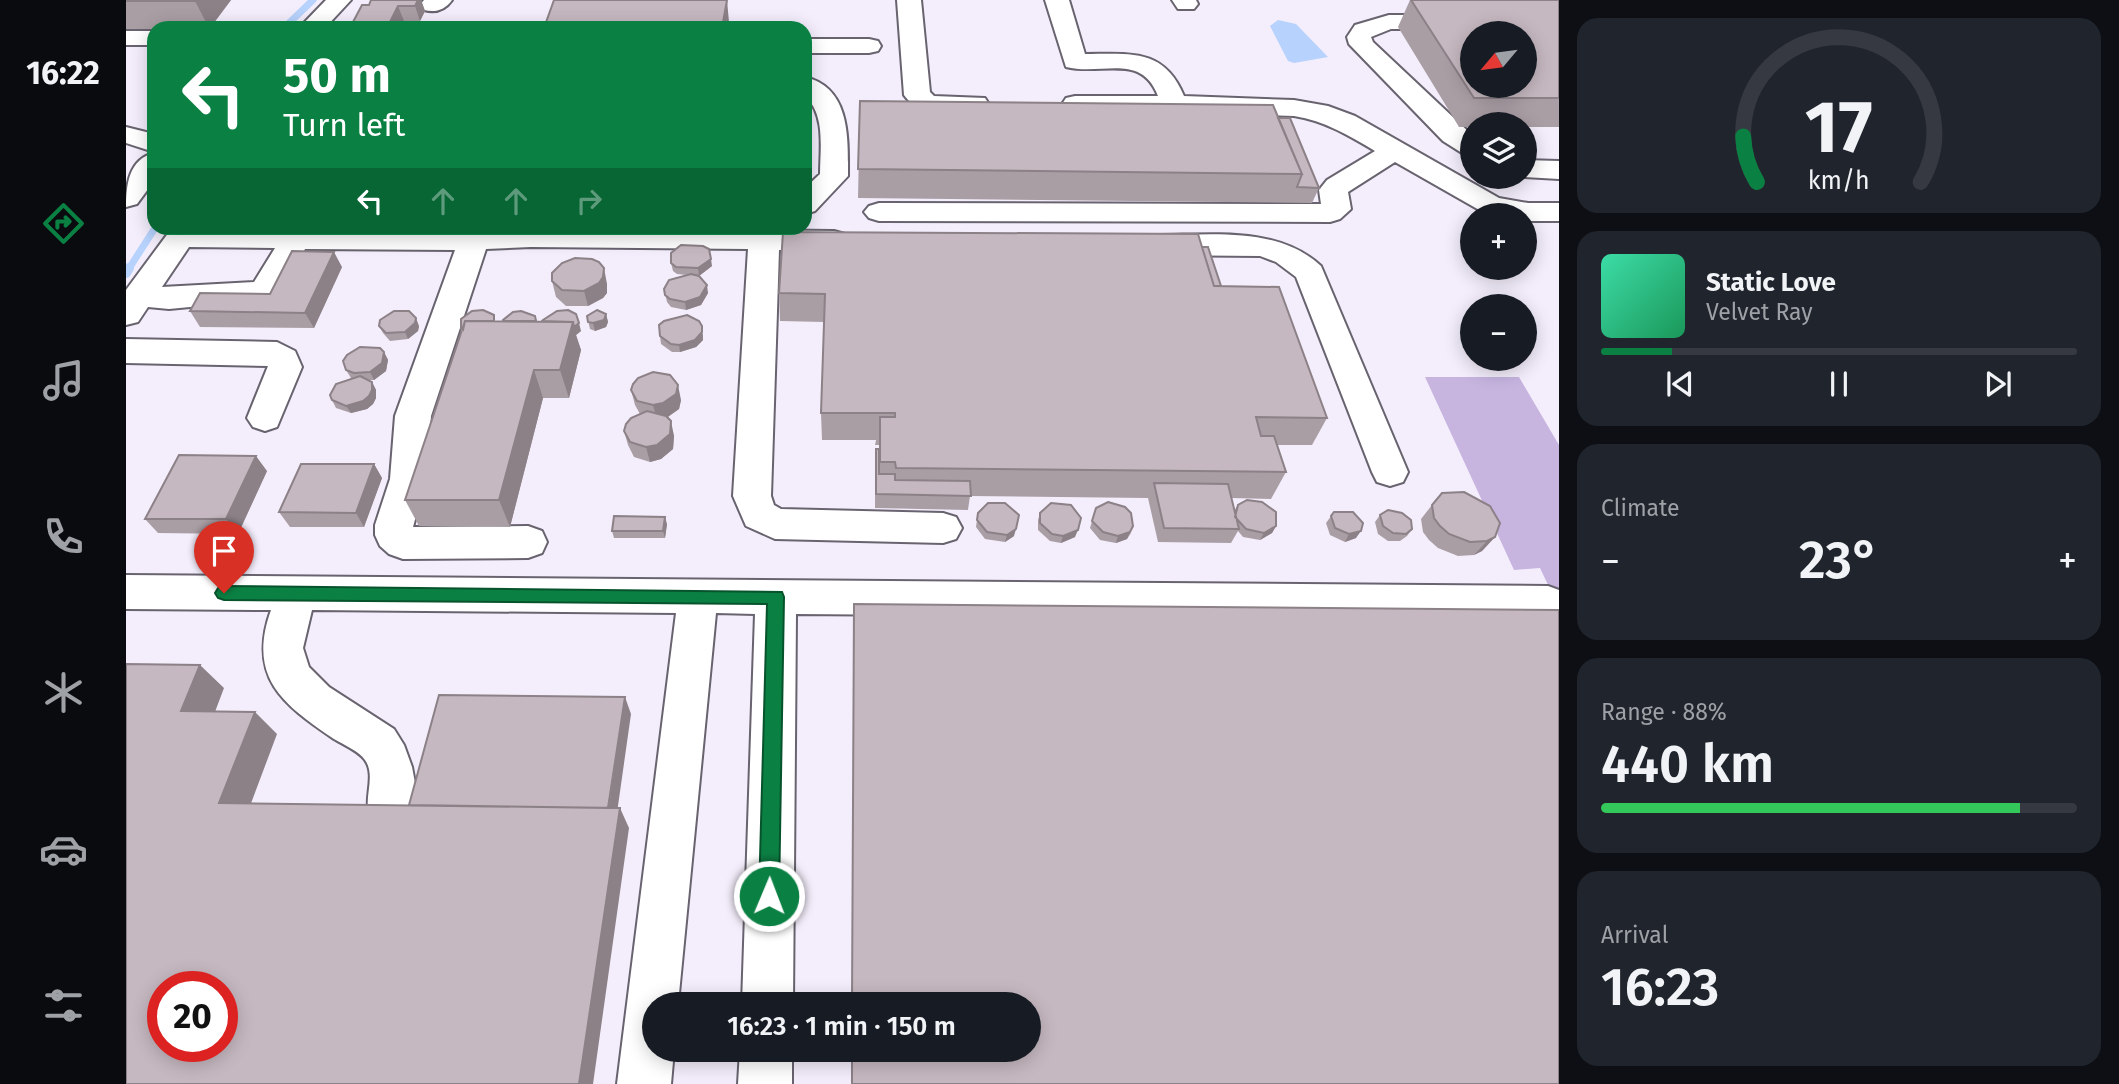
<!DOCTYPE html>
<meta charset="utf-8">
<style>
:root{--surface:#171b24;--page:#20242c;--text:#f1f3f6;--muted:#9ea1a6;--line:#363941;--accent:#0b8043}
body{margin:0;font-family:"Fira Sans",sans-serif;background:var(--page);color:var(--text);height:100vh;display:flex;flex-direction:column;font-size:26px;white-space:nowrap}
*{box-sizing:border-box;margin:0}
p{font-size:23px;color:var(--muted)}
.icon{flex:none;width:38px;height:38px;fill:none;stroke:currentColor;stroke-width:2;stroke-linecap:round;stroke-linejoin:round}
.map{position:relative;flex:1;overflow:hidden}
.panel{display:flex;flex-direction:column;gap:18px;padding:18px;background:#0d0f14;width:560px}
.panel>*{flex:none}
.hud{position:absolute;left:21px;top:21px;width:665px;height:214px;border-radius:21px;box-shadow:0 4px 18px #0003;background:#0b8043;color:#fff;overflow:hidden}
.needle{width:46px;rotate:241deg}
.tools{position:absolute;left:1334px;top:21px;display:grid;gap:14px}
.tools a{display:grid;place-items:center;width:77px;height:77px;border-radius:50%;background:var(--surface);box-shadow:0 4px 18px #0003;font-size:35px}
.speed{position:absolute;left:21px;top:971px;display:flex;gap:14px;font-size:35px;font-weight:700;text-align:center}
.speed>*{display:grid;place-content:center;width:91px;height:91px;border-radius:50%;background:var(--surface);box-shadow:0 4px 18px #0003;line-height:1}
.speed .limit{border:10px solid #d22;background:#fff;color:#111}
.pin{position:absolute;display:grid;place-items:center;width:60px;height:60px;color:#fff;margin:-72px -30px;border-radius:50% 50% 50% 0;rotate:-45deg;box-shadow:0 0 7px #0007}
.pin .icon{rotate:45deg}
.me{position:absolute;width:77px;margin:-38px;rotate:1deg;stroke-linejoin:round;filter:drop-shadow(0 0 5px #0008)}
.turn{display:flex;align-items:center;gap:24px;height:147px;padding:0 21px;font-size:32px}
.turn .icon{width:91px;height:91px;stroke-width:2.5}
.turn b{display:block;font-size:49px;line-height:60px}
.lanes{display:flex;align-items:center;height:66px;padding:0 21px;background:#0003;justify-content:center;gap:35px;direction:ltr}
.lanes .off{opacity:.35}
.big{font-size:52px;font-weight:600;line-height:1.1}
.panel .widget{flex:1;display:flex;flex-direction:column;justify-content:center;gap:10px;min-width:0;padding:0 24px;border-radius:21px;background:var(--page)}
.panel .dial{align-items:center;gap:0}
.dial svg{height:182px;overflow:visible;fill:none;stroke:var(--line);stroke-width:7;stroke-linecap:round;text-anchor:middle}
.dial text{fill:var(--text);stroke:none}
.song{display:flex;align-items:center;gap:21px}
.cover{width:84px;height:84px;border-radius:10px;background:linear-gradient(135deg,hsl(160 70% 55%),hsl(150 70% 35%))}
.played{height:7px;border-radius:4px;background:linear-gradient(90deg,var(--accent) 15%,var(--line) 15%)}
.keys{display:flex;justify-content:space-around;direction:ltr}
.heat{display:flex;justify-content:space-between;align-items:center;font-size:38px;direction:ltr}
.charge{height:10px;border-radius:5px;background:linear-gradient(90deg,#34c759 88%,var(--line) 0)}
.trip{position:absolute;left:516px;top:992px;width:399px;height:70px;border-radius:35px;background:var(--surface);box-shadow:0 4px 18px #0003;font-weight:600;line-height:70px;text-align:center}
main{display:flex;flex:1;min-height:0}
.tabs{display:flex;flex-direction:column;width:126px;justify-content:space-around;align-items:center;background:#090b0e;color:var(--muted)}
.tabs .icon{width:49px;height:49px}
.tabs .selected{color:var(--accent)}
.tabs b{font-size:32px;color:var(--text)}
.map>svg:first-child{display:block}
.green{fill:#c7b5e0}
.water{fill:#b7d2fc}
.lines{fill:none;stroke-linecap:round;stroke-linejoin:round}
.stream-far1{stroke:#b7d2fc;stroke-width:7}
.stream{stroke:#b7d2fc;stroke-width:10}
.minor-casing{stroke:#68636f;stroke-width:4}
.minor{fill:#fff;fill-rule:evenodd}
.wall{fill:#aa9ea5}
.shaded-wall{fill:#8b8186}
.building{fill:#c6b8c0;stroke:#8b8186;stroke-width:2;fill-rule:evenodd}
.route{fill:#0b8043;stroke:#07532c;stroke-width:2}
</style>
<main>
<nav class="tabs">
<b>16:22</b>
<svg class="icon selected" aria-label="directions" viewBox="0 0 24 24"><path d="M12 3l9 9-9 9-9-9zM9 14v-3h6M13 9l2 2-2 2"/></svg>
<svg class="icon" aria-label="music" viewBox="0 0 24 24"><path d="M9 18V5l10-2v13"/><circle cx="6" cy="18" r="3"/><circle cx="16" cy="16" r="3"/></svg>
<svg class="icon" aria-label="phone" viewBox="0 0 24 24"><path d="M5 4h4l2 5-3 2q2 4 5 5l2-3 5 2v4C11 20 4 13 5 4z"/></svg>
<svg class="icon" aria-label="climate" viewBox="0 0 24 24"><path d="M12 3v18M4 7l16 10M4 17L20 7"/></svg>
<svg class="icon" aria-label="car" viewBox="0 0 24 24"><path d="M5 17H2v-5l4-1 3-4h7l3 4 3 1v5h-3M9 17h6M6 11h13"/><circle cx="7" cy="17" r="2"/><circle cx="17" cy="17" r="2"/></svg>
<svg class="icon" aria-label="filters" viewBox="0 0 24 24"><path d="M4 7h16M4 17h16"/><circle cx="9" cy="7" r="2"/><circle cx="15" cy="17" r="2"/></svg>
</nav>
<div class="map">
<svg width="1433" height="1084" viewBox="0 0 1433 1084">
<rect width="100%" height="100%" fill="#f4eefc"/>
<path class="green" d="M1299,377H1393L1433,445V608L1414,568L1388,570Z"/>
<path class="water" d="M1152,20L1170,24L1202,57L1168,63L1162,61L1144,26Z"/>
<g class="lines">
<path class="stream-far1" d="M162,24L187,0
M2,270L29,228"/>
<path class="stream" d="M0,273L3,268"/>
<defs>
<path id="minor" d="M200,0H225L199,28H173Z
M298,0H326C319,10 309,13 298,10L294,5Z
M771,0H795L804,92L808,96L859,98L863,104L859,110C834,116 794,118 778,95Z
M919,0H943L959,54C1005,54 1038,48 1058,96L1168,100L1202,106L1229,116L1373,198L1402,203H1433V221H1402L1398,220V215H1371L1355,211L1269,162L1222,192L1225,209L1214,219L1204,222L753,221L743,218L738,212L743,206L753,203L1195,204L1193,190L1201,180L1249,151C1222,135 1199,121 1168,116L940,110L936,104L940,98L949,96H1032C1015,52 976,76 940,67Z
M1046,0H1070L1072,4L1068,9H1052Z
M1263,15H1433V29H1265L1245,37L1247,42L1346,135V155L1336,153L1317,141L1223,44L1221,37L1229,25Z
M0,31H28V45H0Z
M679,39H743L752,41L755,46L752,51L743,53H679Z
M679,77C725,88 722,139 722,176L689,211L679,214V188L694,174C694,149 700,115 679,96Z
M0,127L28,134V152L0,143Z
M28,153V181L11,204L0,207C0,185 3,159 28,153Z
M1398,160L1433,161V179L1398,177Z
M46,228L313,231L403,228L708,231L719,234L723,241L719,248L708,251L653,250L645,496L648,505L655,509L817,513L830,517L836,528L830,539L817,543L649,539L620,526L607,496L622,249L405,247L360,249L305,416L300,479L287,527L402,526L416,531L421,542L416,553L402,558L277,559L263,554L254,546L249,535V525L264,479L269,416L329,250L179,249L160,286L147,299L43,309L22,307L12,322L0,325V290ZM63,247L149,248L128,282L36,287Z
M1023,235C1080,236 1150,224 1195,266L1282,472L1277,482L1264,486L1251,482L1246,472L1170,277L1150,262L1134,256L1023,255L1012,252L1008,245L1012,238Z
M0,339L151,342L169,351L176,367L151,427L139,431L127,427L121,418L142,366L0,363Z
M0,575L1422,586L1433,590V616L1422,620L670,614L667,1004H616L629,614L590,613L552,1004H528V1050H548L545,1084H491L550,613L186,610L177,648L183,667L203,687L268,729L278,745L286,767L289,783L288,807L281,823L265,829L249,823C247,818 243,813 242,808C240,793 249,774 239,760C233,751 218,745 208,739C156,704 121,677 145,610L0,609Z
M614,1050H666V1084H612Z"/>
</defs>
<use href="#minor" class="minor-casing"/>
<use href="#minor" class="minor"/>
</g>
<path class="wall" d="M0,0H105L84,28L28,29H0Z
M245,0H295L299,11L294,21H278L274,28H229L227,22L243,5Z
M1284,0H1433V127H1398V124H1346V127H1333L1272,27Z
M734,101L1152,118L1193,188L1186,203L732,198Z
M1076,247L1095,286L1201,418L1186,445H1151L1160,472L1145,499L1105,498L1108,511L1112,505L1150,526L1146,533L1134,540L1117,537L1112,531L1105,543L1032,542L1022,498L844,496L842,510L749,508V464L753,449V445H749L750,440H696L695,413L698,322L654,321L653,293Z
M545,263L586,266L573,276L582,293L575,305L560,310L545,307L541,302L538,289L561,275L551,274L547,271Z
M216,267L188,328L74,327L64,311L144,294Z
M426,281L481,284V293L477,298L462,306H440L430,297Z
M480,314L482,322L480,327L469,331L464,329L461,316Z
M409,316L411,321L455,331L450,335L455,350L443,398H417L384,527L293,526L279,500L336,332L335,329L370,321H377Z
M253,326H293L292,331L282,339L264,341L257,333Z
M577,334V340L570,347L554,352H546L535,344L534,336Z
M258,352L262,360L260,371L248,380H242L246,382L250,390V398L247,404L241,409L225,413L210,408L206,400L226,379L225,378L220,370Z
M505,390L555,400L553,409L542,417L548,436L547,449L535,459L524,462L508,457L502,445L498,431L514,414L509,405Z
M248,464L256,478L238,527H164L153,512Z
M141,471L112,534L32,533L19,519Z
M1306,505L1369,537L1356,551L1348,555L1332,556L1312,548L1303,540L1297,532L1295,519Z
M970,508L1005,533L1001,539L990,543L974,540L964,528Z
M1208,512L1230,538L1219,542L1204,535L1200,523Z
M852,513L888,536L879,542L859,539L850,527Z
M914,513L949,537L935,543L924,541L912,530V520Z
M1254,515L1286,529L1281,536L1274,541H1262L1252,534L1249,522Z
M541,524L539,538H488L486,531Z"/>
<path class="shaded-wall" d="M71,0H105L84,28H83L69,1Z
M292,0H295L299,11L294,21L289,6Z
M601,0L603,22L602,28H596Z
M272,6L278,21L274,28H261Z
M208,252L216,267L188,328L179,313Z
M585,259L586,266L573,276L572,268Z
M478,268L481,284V293L477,298L462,306L458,291Z
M581,285L582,293L575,305L560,310L559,302Z
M480,314L482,322L480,327L469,331L467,323Z
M290,318L293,326L292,331L282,339L279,332Z
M447,322L453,323L455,331L450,335L455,350L443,398L434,370Z
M576,326L577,340L570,347L554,352L553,345Z
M258,352L262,360L260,371L248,380L244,372Z
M408,370L417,398L384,527L373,500Z
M246,382L250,390V398L247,404L241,409L225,413L220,406Z
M552,385L555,400L553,409L540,418L531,420L527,405Z
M545,421L548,436L547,449L535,459L524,462L520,447Z
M130,456L141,471L112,534L100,519Z
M248,464L256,478L238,527L230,513Z
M539,517L541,524L539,538L537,531Z
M1007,526L1001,539L990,543L992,536Z
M1150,526L1146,533L1134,540L1138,533Z
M890,529L888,536L879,542L881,535Z
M952,530L949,537L935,543L937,536Z
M1235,531L1230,538L1219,542L1223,534Z
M1369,537L1356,551L1348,555L1361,541Z
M74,665L98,688L81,733L55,711Z
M499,697L505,714L489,827L482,812Z
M129,712L151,734L118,822L93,803Z
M494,808L503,828L467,1084H453Z"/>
<path class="building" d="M0,0H71L69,1H0Z
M245,0H292L289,6H272L261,28H231L234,22H227L236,5H243Z
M428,0H601L596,28H418Z
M1285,0H1433V98H1348ZM1346,33H1398V86H1346Z
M734,101L1147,105L1176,174L732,169Z
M1152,118H1164L1193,188L1171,187L1176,174Z
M657,232L1072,234L1088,286L1153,287L1201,418L1130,417L1135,436H1148L1160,472L770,468L769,462H754V417H769V413H695L699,294L653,293Z
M555,245L577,246L583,249L585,259L572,268L550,267L545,263V253Z
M1076,247H1082L1095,286H1088Z
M166,251L208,252L179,313L64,311L74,293L144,294Z
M449,258L466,259L473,262L478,268L477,277L473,283L458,291L436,290L426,281V273L436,263Z
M565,274L573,276L581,285L574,297L559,302L544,299L539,295L538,289L543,280Z
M357,310L368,315V321H339L337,330L335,329V319L346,311Z
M442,310L450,314L453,323L448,327L447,322L416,321L417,320L431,311Z
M471,310L480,314L478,320L467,323L462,322L461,316Z
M268,311H283L290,318L289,323L279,332L260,333L253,326L254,320Z
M395,311L409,316L410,321H377V320L387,312Z
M561,315L573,321L576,326V332L569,340L553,345L545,344L534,336L533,325L538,321Z
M339,321L447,322L434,370H408L373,500H279Z
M234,347L254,348L258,352L256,363L244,372L228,373L220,370L217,361L221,355Z
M527,372L544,375L552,385L550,394L537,403L527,405L511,401L505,390L507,384L512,378Z
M234,376L246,382V390L243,396L237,401L220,406L206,400L204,395L210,384Z
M521,411L540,416L545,421L544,434L531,445L520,447L504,442L498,431L500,424L505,418Z
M750,449H753V474H769V480L844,481L845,496L750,494Z
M53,455L130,456L100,519H19Z
M175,464H248L230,513L153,512Z
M1028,483L1102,484L1113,529L1038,528Z
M1338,492L1364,506L1374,523L1369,537L1361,541L1344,542L1323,534L1314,526L1308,518L1306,505L1316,493Z
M1121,500L1136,502L1150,512V526L1138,533L1120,529L1109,517L1112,505Z
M982,502L999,507L1005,513L1007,526L1004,532L992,536L977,532L966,521L970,508Z
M862,503H879L893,515L890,529L881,535L861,532L851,520L852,513Z
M925,503L945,505L955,518L952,530L937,536L926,534L914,523V513Z
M1262,510L1276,513L1285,520L1286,529L1280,534L1267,533L1257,526L1254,515Z
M1208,512H1227L1237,523L1235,531L1223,534L1209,528L1205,516Z
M488,516L539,517L537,531H486Z
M728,604L1433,610V1084H726V1050H903V1004H726Z
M0,664L74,665L55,711L129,712L93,803L494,808L453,1084H0ZM37,987H96V1046H37Z
M313,695L499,697L482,808L283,805Z"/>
<path class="route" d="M98,586L656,592L658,597L653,896L650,903L643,906L636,903L633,896L641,604L98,600L92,598L89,593L92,588Z"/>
</svg>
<div class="tools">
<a><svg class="needle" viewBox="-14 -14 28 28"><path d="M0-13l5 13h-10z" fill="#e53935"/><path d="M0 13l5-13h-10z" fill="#9ea1a6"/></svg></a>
<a><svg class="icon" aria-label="layers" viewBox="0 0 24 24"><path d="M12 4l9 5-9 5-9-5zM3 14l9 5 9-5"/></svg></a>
<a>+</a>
<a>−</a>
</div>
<div class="speed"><div class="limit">20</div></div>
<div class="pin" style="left:98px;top:593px;background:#d93025"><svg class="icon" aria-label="arrive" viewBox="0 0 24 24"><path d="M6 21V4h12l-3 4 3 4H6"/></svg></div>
<svg class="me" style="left:643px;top:896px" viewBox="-20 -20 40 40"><circle r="17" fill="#0b8043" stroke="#fff" stroke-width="3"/><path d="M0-11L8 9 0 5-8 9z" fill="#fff"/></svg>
<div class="trip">16:23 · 1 min · 150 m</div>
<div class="hud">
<div class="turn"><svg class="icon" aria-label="left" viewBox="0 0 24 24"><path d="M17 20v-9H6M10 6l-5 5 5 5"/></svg><div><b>50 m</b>Turn left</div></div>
<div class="lanes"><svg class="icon" aria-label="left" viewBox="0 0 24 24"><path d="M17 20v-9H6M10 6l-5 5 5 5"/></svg><svg class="icon off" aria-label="ahead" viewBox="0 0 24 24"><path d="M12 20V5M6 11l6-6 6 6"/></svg><svg class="icon off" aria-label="ahead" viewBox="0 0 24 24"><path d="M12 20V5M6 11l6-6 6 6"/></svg><svg class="icon off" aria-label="right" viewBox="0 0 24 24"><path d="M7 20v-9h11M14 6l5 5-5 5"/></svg></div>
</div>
</div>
<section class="panel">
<div class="widget dial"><svg viewBox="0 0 100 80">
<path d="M14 69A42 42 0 1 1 86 69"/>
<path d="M14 69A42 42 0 0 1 8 49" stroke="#0b8043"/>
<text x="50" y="56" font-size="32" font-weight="700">17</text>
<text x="50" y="72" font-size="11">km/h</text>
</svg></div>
<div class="widget">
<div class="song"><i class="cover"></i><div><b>Static Love</b><p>Velvet Ray</p></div></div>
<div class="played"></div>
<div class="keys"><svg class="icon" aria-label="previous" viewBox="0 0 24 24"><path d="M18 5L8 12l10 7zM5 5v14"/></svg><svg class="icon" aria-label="pause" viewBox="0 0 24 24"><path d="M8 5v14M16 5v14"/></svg><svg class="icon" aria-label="next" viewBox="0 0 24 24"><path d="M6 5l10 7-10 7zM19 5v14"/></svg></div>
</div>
<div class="widget"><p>Climate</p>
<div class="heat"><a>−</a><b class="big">23°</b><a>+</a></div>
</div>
<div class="widget"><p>Range · 88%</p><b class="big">440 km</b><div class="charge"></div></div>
<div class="widget"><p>Arrival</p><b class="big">16:23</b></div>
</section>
</main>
